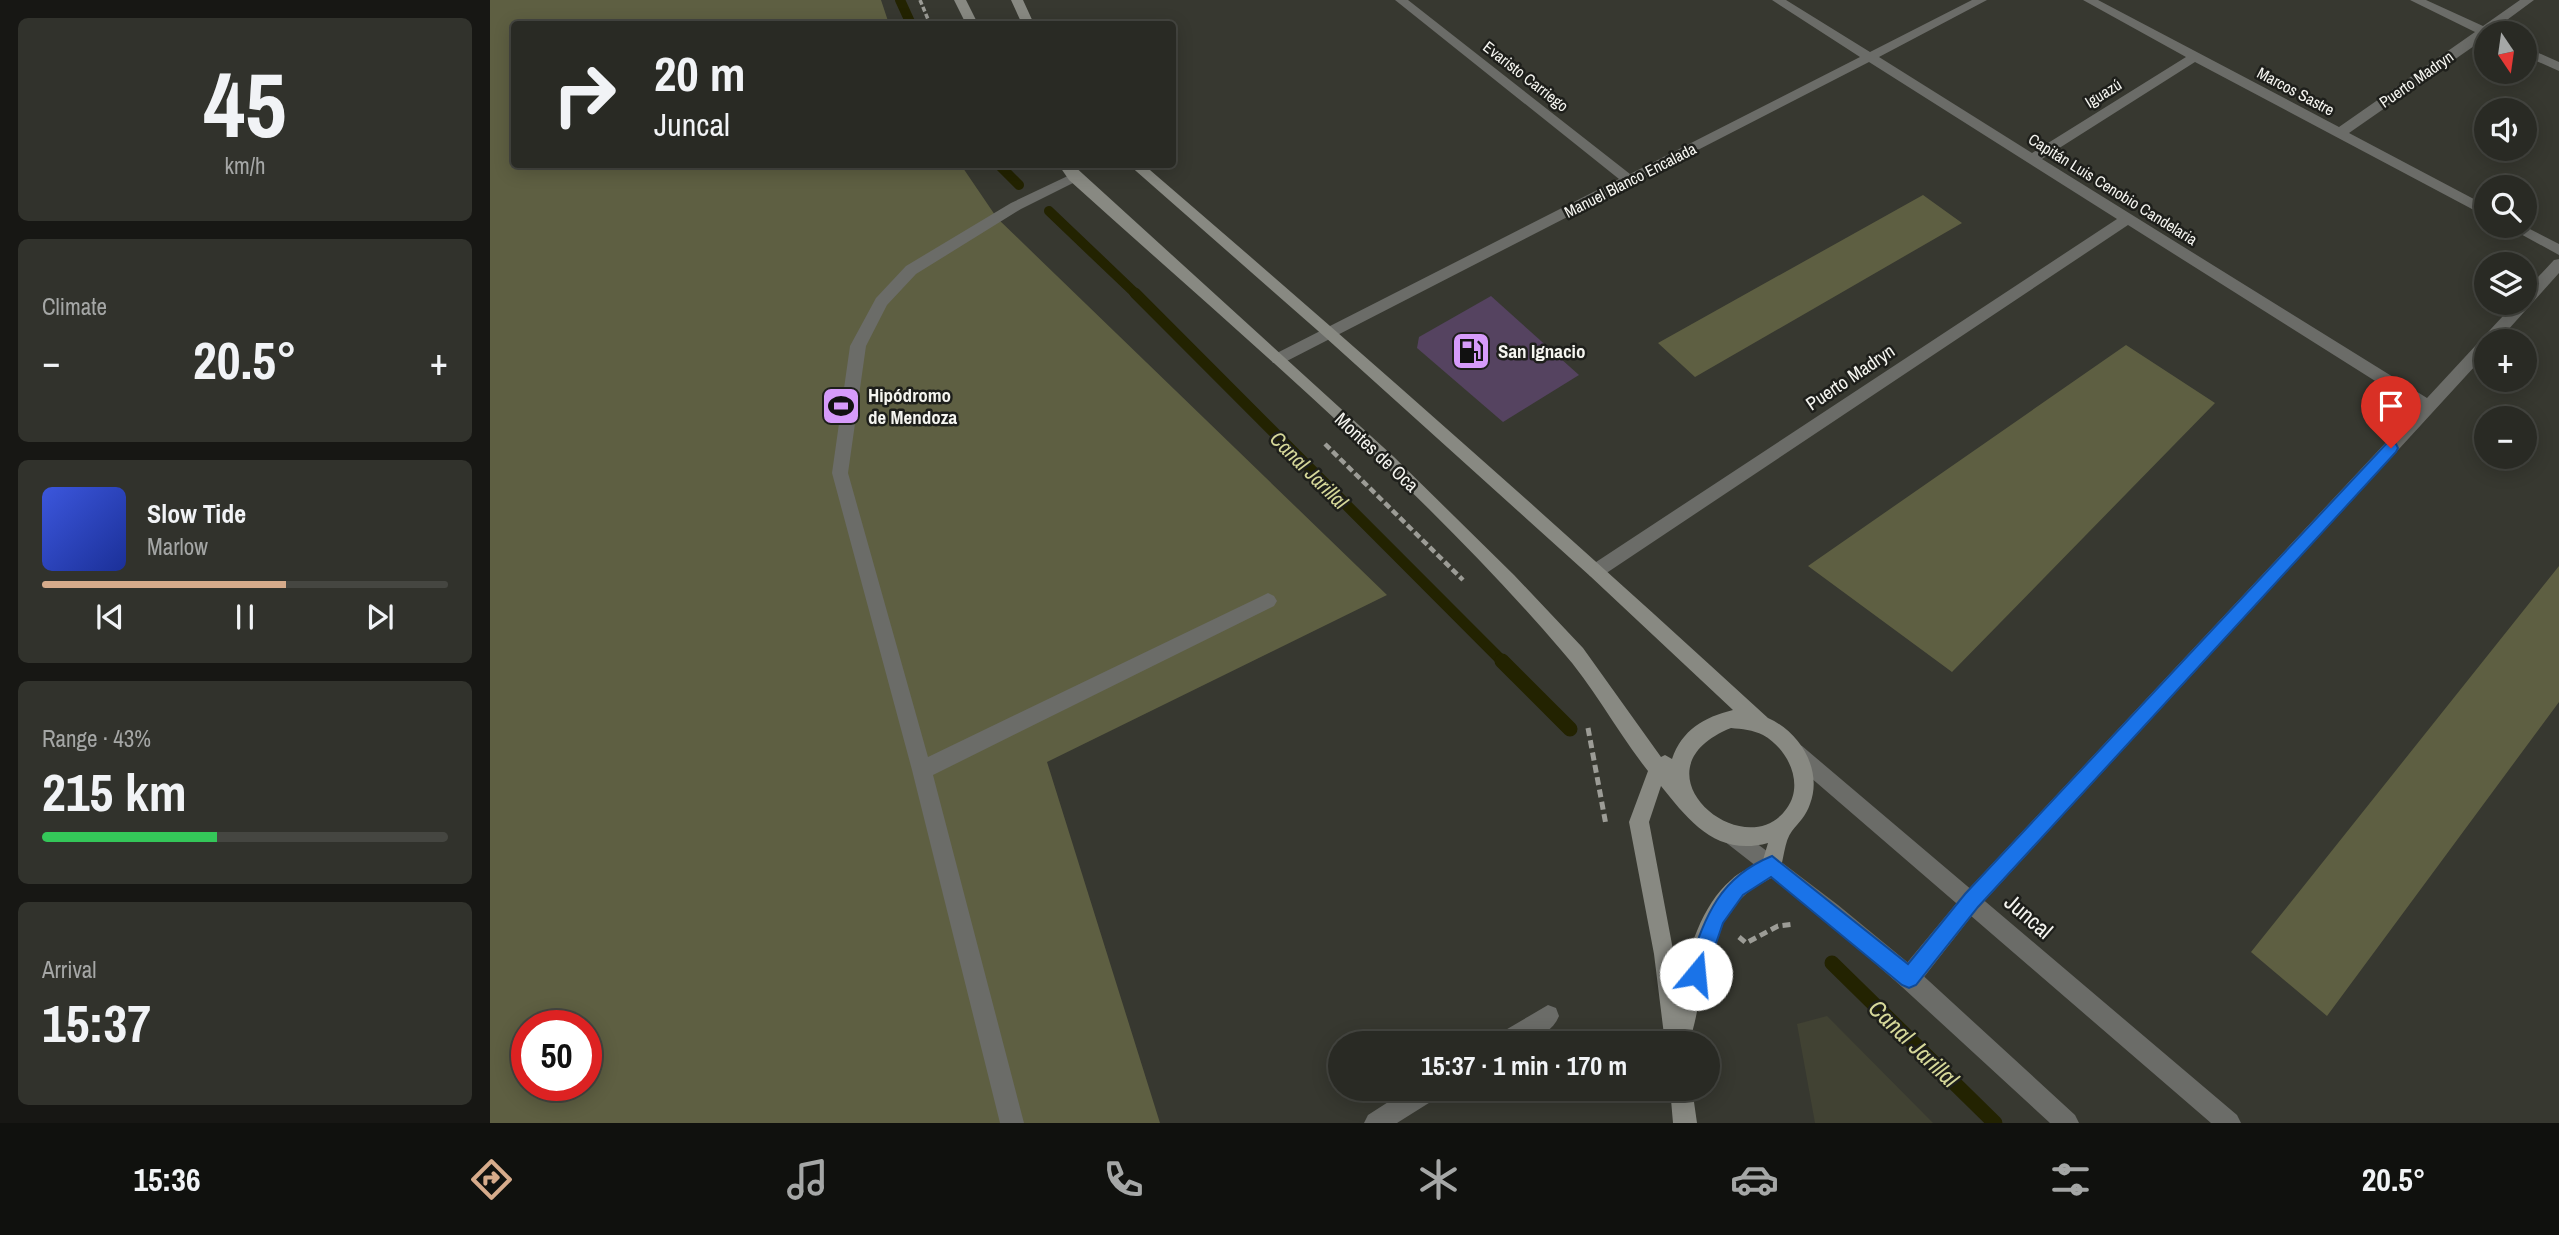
<!DOCTYPE html>
<meta charset="utf-8">
<style>
:root{--surface:#292a24;--page:#31322c;--text:#f1f3f6;--muted:#a5a7a6;--line:#454641;--accent:#d6ab8b}
body{margin:0;font-family:"Archivo Narrow",sans-serif;background:var(--page);color:var(--text);height:100vh;display:flex;flex-direction:column;font-size:26px;white-space:nowrap}
*{box-sizing:border-box;margin:0}
p{font-size:23px;color:var(--muted)}
.icon{flex:none;width:38px;height:38px;fill:none;stroke:currentColor;stroke-width:2;stroke-linecap:round;stroke-linejoin:round}
.map{position:relative;flex:1;overflow:hidden}
.details{display:flex;flex-direction:column;gap:18px;padding:18px;background:#171714;width:490px}
.details>*{flex:none}
.guide{position:absolute;left:21px;top:21px;width:665px;height:147px;border-radius:7px;box-shadow:0 4px 18px #0003,0 0 0 2px var(--line);background:#292a24;color:var(--text);overflow:hidden}
.needle{width:46px;rotate:167deg}
.tools{position:absolute;left:1984px;top:21px;display:grid;gap:14px}
.tools a{display:grid;place-items:center;width:63px;height:63px;border-radius:50%;background:var(--surface);box-shadow:0 4px 18px #0003,0 0 0 2px var(--line);font-size:35px}
.speed{position:absolute;left:21px;top:1010px;display:flex;gap:14px;font-size:35px;font-weight:700;text-align:center}
.speed>*{display:grid;place-content:center;width:91px;height:91px;border-radius:50%;background:var(--surface);box-shadow:0 4px 18px #0003,0 0 0 2px var(--line);line-height:1}
.speed .limit{border:10px solid #d22;background:#fff;color:#111}
.pin{position:absolute;display:grid;place-items:center;width:60px;height:60px;color:#fff;margin:-72px -30px;border-radius:50% 50% 50% 0;rotate:-45deg;box-shadow:0 0 7px #0007}
.pin .icon{rotate:45deg}
.me{position:absolute;width:77px;margin:-38px;rotate:17deg;stroke-linejoin:round;filter:drop-shadow(0 0 5px #0008)}
.turn{display:flex;align-items:center;gap:24px;height:147px;padding:0 28px;font-size:32px}
.turn .icon{width:91px;height:91px;stroke-width:2.5}
.turn b{display:block;font-size:49px;line-height:60px}
.big{font-size:52px;font-weight:800;line-height:1.1}
.details .widget{flex:1;display:flex;flex-direction:column;justify-content:center;gap:10px;min-width:0;padding:0 24px;border-radius:10px;background:var(--page)}
.details .dial{align-items:center;gap:0}
.dial b{font-size:91px;line-height:1}
.song{display:flex;align-items:center;gap:21px}
.cover{width:84px;height:84px;border-radius:10px;background:linear-gradient(135deg,hsl(230 70% 55%),hsl(230 70% 35%))}
.played{height:7px;border-radius:4px;background:linear-gradient(90deg,var(--accent) 60%,var(--line) 60%)}
.keys{display:flex;justify-content:space-around;direction:ltr}
.heat{display:flex;justify-content:space-between;align-items:center;font-size:38px;direction:ltr}
.charge{height:10px;border-radius:5px;background:linear-gradient(90deg,#34c759 43%,var(--line) 0)}
.trip{position:absolute;left:838px;top:1031px;width:392px;height:70px;border-radius:35px;background:var(--surface);box-shadow:0 4px 18px #0003,0 0 0 2px var(--line);font-weight:800;line-height:70px;text-align:center}
.dock{display:flex;height:112px;justify-content:space-around;align-items:center;background:#10110e;color:var(--muted)}
.dock .icon{width:49px;height:49px}
.dock .on{color:var(--accent)}
.dock b{font-size:32px;color:var(--text)}
main{display:flex;flex:1;min-height:0}
.map>svg:first-child{display:block}
.built{fill:#414233}
.green{fill:#5e5f42;fill-rule:evenodd}
.lines{fill:none;stroke-linecap:round;stroke-linejoin:round}
.stream-far2{stroke:#232301;stroke-width:10}
.stream-far1{stroke:#232301;stroke-width:11}
.stream{stroke:#232301;stroke-width:15}
.building{fill:#554360}
.path-far2{stroke:#9c9c96;stroke-width:3.5;stroke-dasharray:5 2.5;stroke-linecap:butt}
.path-far1{stroke:#9c9c96;stroke-width:4.5;stroke-dasharray:7 3.5;stroke-linecap:butt}
.path{stroke:#9c9c96;stroke-width:5;stroke-dasharray:8 4.5;stroke-linecap:butt}
.service{fill:#6b6c68;fill-rule:evenodd}
.minor{fill:#6b6c68;fill-rule:evenodd}
.tertiary{fill:#6b6c68;fill-rule:evenodd}
.secondary{fill:#888982;fill-rule:evenodd}
.route{fill:#1a73e8;stroke:#114b97;stroke-width:2}
.labels{text-anchor:middle;dominant-baseline:central;stroke-width:5;stroke-linejoin:round;paint-order:stroke}
.far-street-label{font-size:16px;fill:#f5f5f0;stroke:#1e1f1b}
.poi-label{font-size:19px;font-weight:bold;fill:#f5f5f0;stroke:#1e1f1b;text-anchor:start}
.street-label{font-size:19px;fill:#f5f5f0;stroke:#1e1f1b}
.water-label{font-size:21px;font-style:italic;fill:#d6d899;stroke:#1e1f1b}
.near-street-label{font-size:23px;fill:#f5f5f0;stroke:#1e1f1b}
.near-water-label{font-size:24px;font-style:italic;fill:#d6d899;stroke:#1e1f1b}
</style>
<main>
<section class="details">
<div class="widget dial"><b>45</b><p>km/h</p></div>
<div class="widget"><p>Climate</p>
<div class="heat"><a>−</a><b class="big">20.5°</b><a>+</a></div>
</div>
<div class="widget">
<div class="song"><i class="cover"></i><div><b>Slow Tide</b><p>Marlow</p></div></div>
<div class="played"></div>
<div class="keys"><svg class="icon" aria-label="previous" viewBox="0 0 24 24"><path d="M18 5L8 12l10 7zM5 5v14"/></svg><svg class="icon" aria-label="pause" viewBox="0 0 24 24"><path d="M8 5v14M16 5v14"/></svg><svg class="icon" aria-label="next" viewBox="0 0 24 24"><path d="M6 5l10 7-10 7zM19 5v14"/></svg></div>
</div>
<div class="widget"><p>Range · 43%</p><b class="big">215 km</b><div class="charge"></div></div>
<div class="widget"><p>Arrival</p><b class="big">15:37</b></div>
</section>
<div class="map">
<svg width="2069" height="1123" viewBox="0 0 2069 1123">
<rect width="100%" height="100%" fill="#373830"/>
<path class="built" d="M1337,1016L1443,1123H1325L1307,1024Z"/>
<path class="green" d="M0,0H391L399,24H24V164L471,165L507,218L897,595L557,762L670,1123H0ZM37,1026H96V1085H37Z
M1433,195L1472,223L1205,377L1168,343Z
M1636,345L1725,403L1462,672L1318,566Z
M2069,566V702L1837,1016L1761,952Z"/>
<g class="lines">
<path class="stream-far2" d="M410,0L421,24
M508,164L529,185
M559,211L647,295"/>
<path class="stream-far1" d="M645,293L1014,663"/>
<path class="stream" d="M1012,661L1080,729
M1342,963L1505,1123"/>
</g>
<path class="building" d="M1001,296L1089,375L1013,422L927,348L929,337Z"/>
<g class="lines">
<path class="path-far2" d="M430,0L440,24"/>
<path class="path-far1" d="M835,444L973,580"/>
<path class="path" d="M1098,728L1116,825
M1249,937L1256,943L1288,926L1304,924"/>
<path class="service" d="M584,173L589,174V180L531,209L426,274L397,305L376,346L358,473L438,757L772,596L778,593L784,596L787,601L784,606L443,775L534,1123H510L422,770L342,473L360,346L386,298L416,266L521,203Z
M1058,1005L1066,1008L1069,1016C1059,1041 1027,1043 1004,1043L1007,1035Z
M920,1088H953L950,1096L907,1123H874L878,1115Z"/>
<path class="minor" d="M905,0H918L1140,174L1370,57L1282,0H1296L1380,52L1482,0H1497L1389,57L1542,153L1696,57L1593,0H1608L1849,127L1985,32L1920,0H1936L1993,26L2030,0H2044L2002,31L2003,33H1997V37L1859,133L1997,206V217L1705,62L1552,159L1937,398L2025,303H2035V291L2064,260L2069,259V273L2008,341H1997V353L1488,908L1427,986L1419,989L1411,986L1408,978L1411,970L1474,894L1928,408L1638,225L1112,576L1106,578L1100,576L1097,571L1100,566L1627,219L1379,62L793,363H783L780,359L783,355L1129,179Z
M2035,47L2069,62V71L2035,56Z
M2016,226H2034L2069,244V255Z"/>
<path class="tertiary" d="M1305,743L1312,746L1747,1115L1751,1123H1721L1298,758L1295,752L1298,746Z
M1241,824L1348,905L1427,970L1585,1115L1589,1123H1560L1411,986L1334,919L1234,841L1231,834L1234,827Z"/>
<path class="secondary" d="M464,0H476L488,24H476Z
M521,0H533L544,24H532Z
M568,164H582L904,457L1024,575L1093,648L1171,757L1175,755L1182,759C1192,730 1214,717 1243,710L1100,576L835,337L638,164H653C865,346 1073,530 1278,718C1310,732 1333,770 1320,804C1316,816 1309,822 1302,831C1294,841 1294,861 1289,873C1279,880 1267,885 1257,893C1213,930 1215,994 1199,1043H1175L1164,954L1139,822L1158,771C1127,732 1104,687 1071,650C924,479 746,331 579,180ZM1241,728C1252,729 1263,730 1273,735C1297,748 1315,783 1297,808C1255,869 1137,770 1241,728ZM1171,786C1199,821 1227,857 1278,843L1273,860C1263,867 1250,871 1241,880C1211,906 1199,950 1190,987L1159,822Z
M1180,1088H1202L1207,1123H1183Z"/>
</g>
<path class="route" d="M1901,442L1906,444L1908,448L1906,452L1488,907L1426,985L1419,988L1412,985L1281,877L1253,895L1233,923L1213,981L1206,984L1199,981L1196,974C1214,922 1225,879 1282,856L1418,964L1475,894L1896,444Z"/>
<defs>
<symbol id="fuel-square" viewBox="-11 -11 22 22"><rect x="-9" y="-9" width="18" height="18" rx="4" fill="#d69bfa" stroke="#1e1f1b"/><path d="M-5.5-6h7V0h2V4h1.3V-2.5L3-4.5l.8-.8L6-3V5H2.5V1h-1V6h-7ZM-4.2-4.7v3.2H.2V-4.7Z" fill="#111"/></symbol>
<symbol id="stadium-square" viewBox="-11 -11 22 22"><rect x="-9" y="-9" width="18" height="18" rx="4" fill="#d69bfa" stroke="#1e1f1b"/><path d="M0-5a6.5 5 0 1 0 0 10a6.5 5 0 1 0 0-10ZM-3.5-1.8h7v3.6h-7Z" fill="#111"/></symbol>
</defs>
<g fill-rule="evenodd">
<use href="#fuel-square" x="959" y="329" width="44" height="44"/>
<use href="#stadium-square" x="329" y="384" width="44" height="44"/>
</g>
<g class="labels">
<g class="far-street-label">
<text transform="translate(1036 76) rotate(38)">Evaristo Carriego</text>
<text transform="translate(1926 79) rotate(-35)">Puerto Madryn</text>
<text transform="translate(1806 91) rotate(28)">Marcos Sastre</text>
<text transform="translate(1613 93) rotate(-32)">Iguazú</text>
<text transform="translate(1140 180) rotate(-27)">Manuel Blanco Encalada</text>
<text transform="translate(1623 189) rotate(32)">Capitán Luis Cenobio Candelaria</text>
</g>
<g class="poi-label">
<text x="1008" y="351">San Ignacio</text>
<text x="378" y="395">Hipódromo<tspan x="378" dy="22">de Mendoza</tspan></text>
</g>
<g class="street-label">
<text transform="translate(1360 377) rotate(-34)">Puerto Madryn</text>
<text transform="translate(887 452) rotate(43)">Montes de Oca</text>
</g>
<g class="water-label">
<text transform="translate(819 470) rotate(45)">Canal Jarillal</text>
</g>
<g class="near-street-label">
<text transform="translate(1539 916) rotate(41)">Juncal</text>
</g>
<g class="near-water-label">
<text transform="translate(1424 1043) rotate(44)">Canal Jarillal</text>
</g>
</g>
</svg>
<div class="tools">
<a><svg class="needle" viewBox="-14 -14 28 28"><path d="M0-13l5 13h-10z" fill="#e53935"/><path d="M0 13l5-13h-10z" fill="#a5a7a6"/></svg></a>
<a><svg class="icon" aria-label="sound" viewBox="0 0 24 24"><path d="M4 9h4l5-4v14l-5-4H4zM17 9q2 3 0 6"/></svg></a>
<a><svg class="icon" aria-label="search" viewBox="0 0 24 24"><circle cx="10" cy="10" r="6"/><path d="M15 15l6 6"/></svg></a>
<a><svg class="icon" aria-label="layers" viewBox="0 0 24 24"><path d="M12 4l9 5-9 5-9-5zM3 14l9 5 9-5"/></svg></a>
<a>+</a>
<a>−</a>
</div>
<div class="speed"><div class="limit">50</div></div>
<div class="pin" style="left:1901px;top:448px;background:#d93025"><svg class="icon" aria-label="arrive" viewBox="0 0 24 24"><path d="M6 21V4h12l-3 4 3 4H6"/></svg></div>
<svg class="me" style="left:1206px;top:974px" viewBox="-20 -20 40 40"><circle r="19" fill="#fff"/><path d="M0-13L10 11 0 6-10 11z" fill="#1a73e8"/></svg>
<div class="trip">15:37 · 1 min · 170 m</div>
<div class="guide">
<div class="turn"><svg class="icon" aria-label="right" viewBox="0 0 24 24"><path d="M7 20v-9h11M14 6l5 5-5 5"/></svg><div><b>20 m</b>Juncal</div></div>
</div>
</div>
</main>
<nav class="dock">
<b>15:36</b>
<svg class="icon on" aria-label="directions" viewBox="0 0 24 24"><path d="M12 3l9 9-9 9-9-9zM9 14v-3h6M13 9l2 2-2 2"/></svg>
<svg class="icon" aria-label="music" viewBox="0 0 24 24"><path d="M9 18V5l10-2v13"/><circle cx="6" cy="18" r="3"/><circle cx="16" cy="16" r="3"/></svg>
<svg class="icon" aria-label="phone" viewBox="0 0 24 24"><path d="M5 4h4l2 5-3 2q2 4 5 5l2-3 5 2v4C11 20 4 13 5 4z"/></svg>
<svg class="icon" aria-label="climate" viewBox="0 0 24 24"><path d="M12 3v18M4 7l16 10M4 17L20 7"/></svg>
<svg class="icon" aria-label="car" viewBox="0 0 24 24"><path d="M5 17H2v-5l4-1 3-4h7l3 4 3 1v5h-3M9 17h6M6 11h13"/><circle cx="7" cy="17" r="2"/><circle cx="17" cy="17" r="2"/></svg>
<svg class="icon" aria-label="filters" viewBox="0 0 24 24"><path d="M4 7h16M4 17h16"/><circle cx="9" cy="7" r="2"/><circle cx="15" cy="17" r="2"/></svg>
<b>20.5°</b>
</nav>
